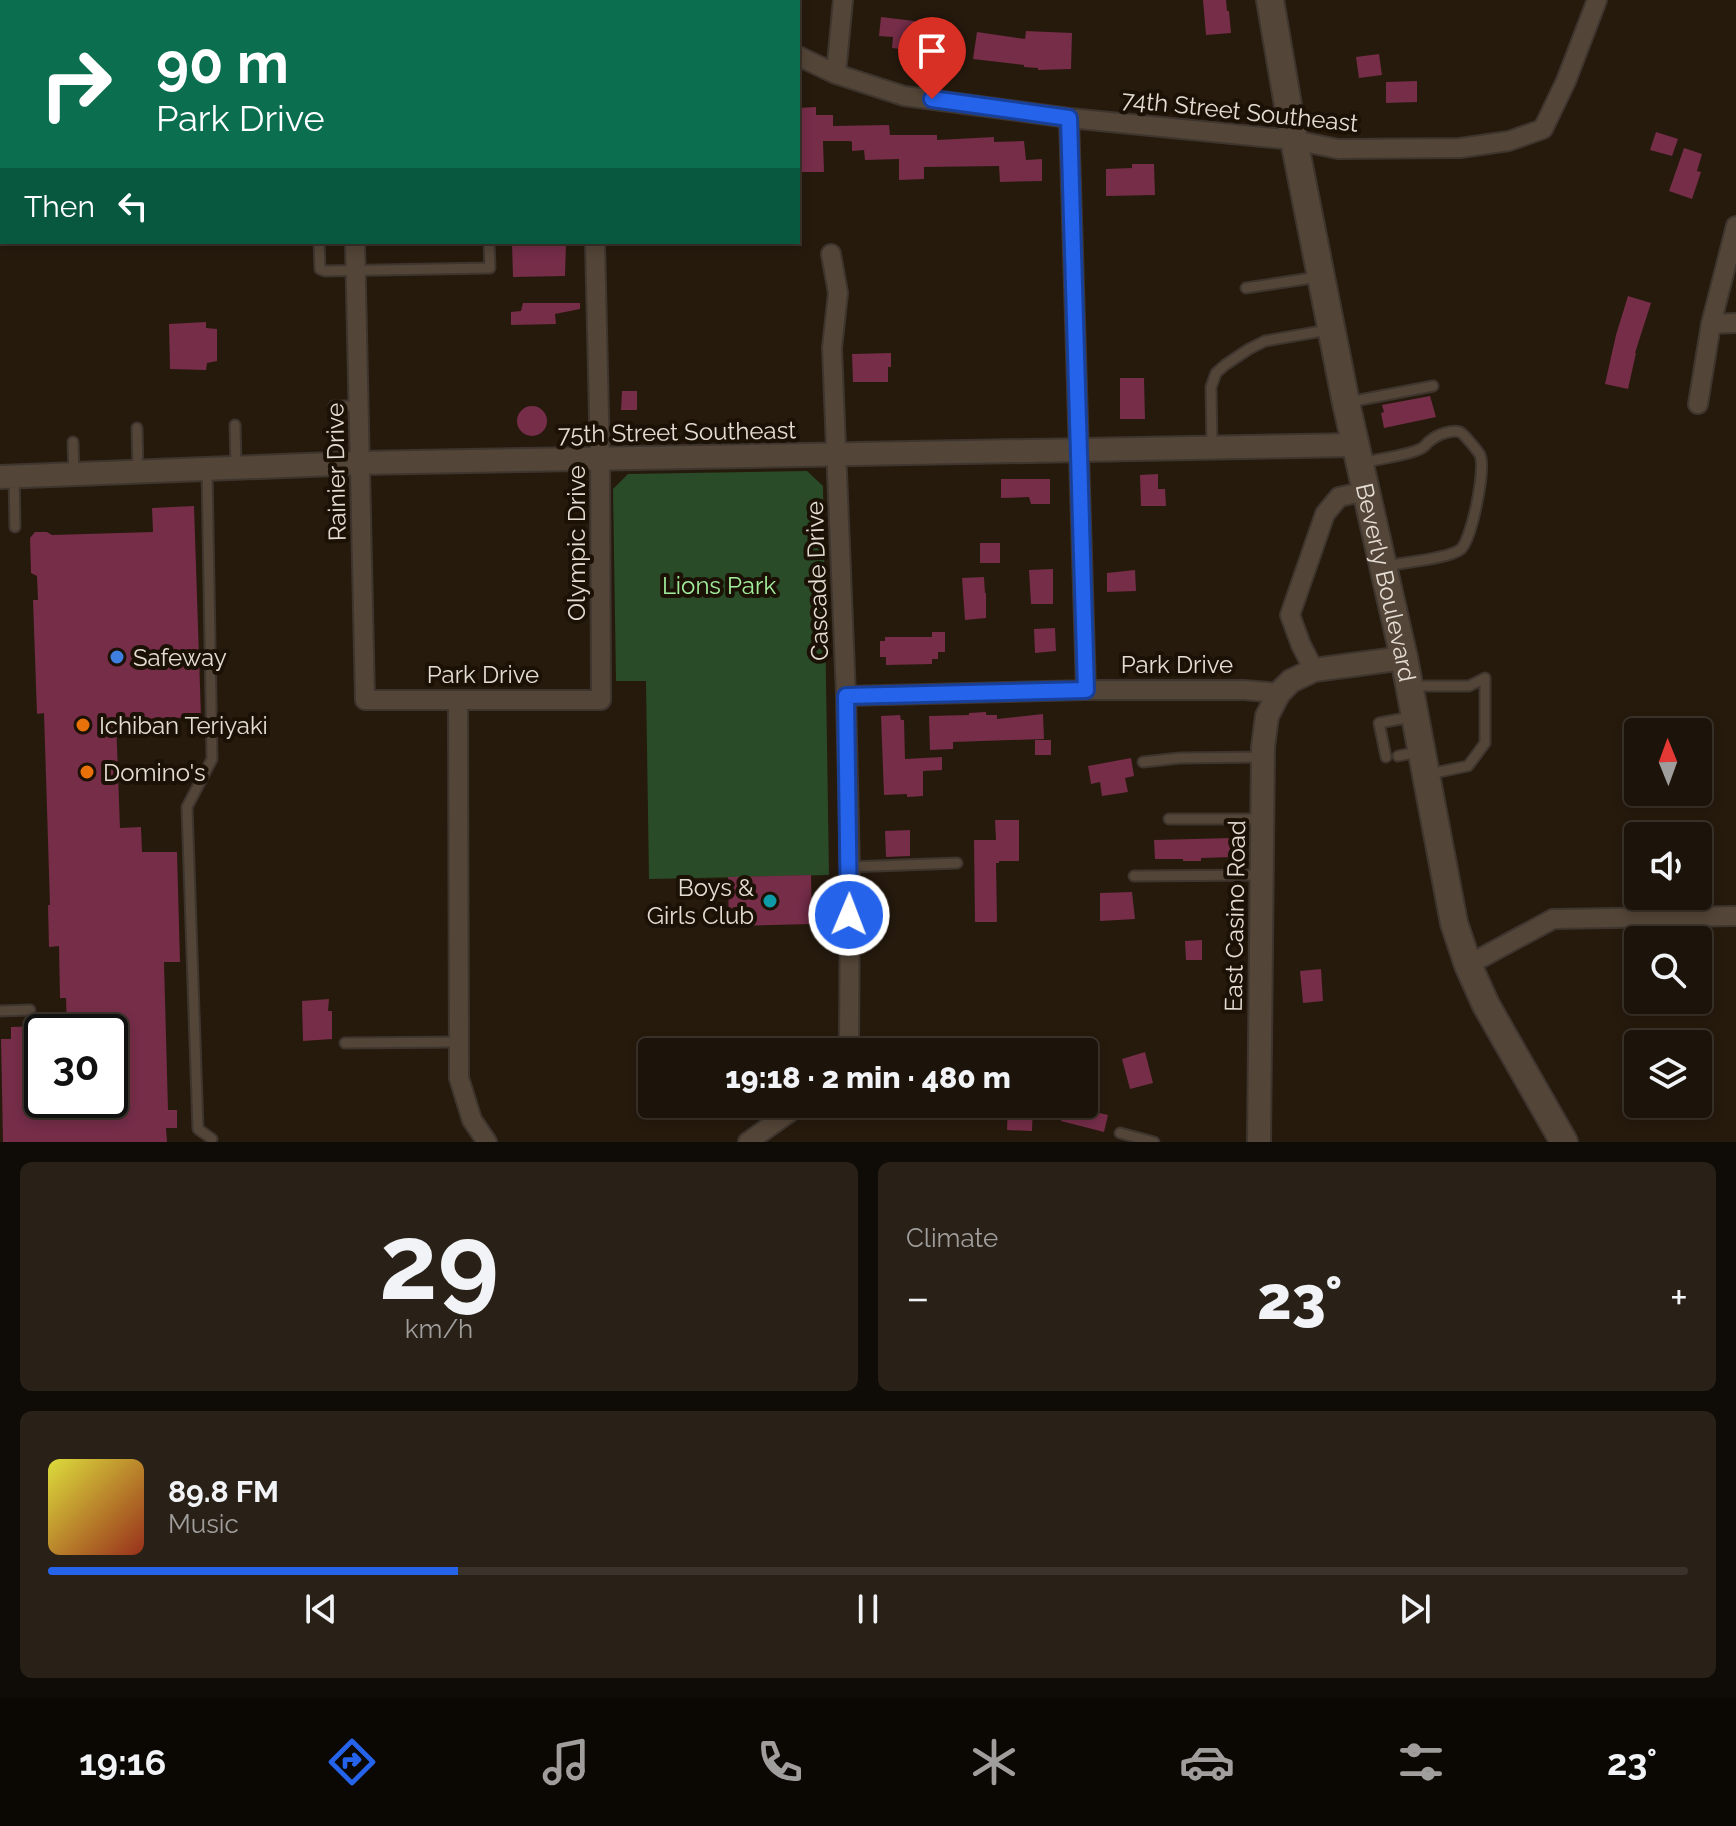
<!DOCTYPE html>
<meta charset="utf-8">
<style>
:root{--surface:#1c140a;--page:#292118;--text:#f1f3f6;--muted:#a09e9c;--line:#3a332b;--accent:#2563eb}
body{margin:0;font-family:Raleway,sans-serif;background:var(--page);color:var(--text);height:100vh;display:flex;flex-direction:column;font-size:30px;white-space:nowrap}
*{box-sizing:border-box;margin:0}
p{font-size:26px;color:var(--muted)}
.icon{flex:none;width:44px;height:44px;fill:none;stroke:currentColor;stroke-width:2;stroke-linecap:round;stroke-linejoin:round}
.map{position:relative;height:1142px;overflow:hidden}
.drawer{display:flex;flex-direction:column;gap:20px;padding:20px;background:#0f0b06;flex:1}
.drawer>*{flex:none}
.guide{position:absolute;left:0px;top:0px;width:800px;height:244px;box-shadow:0 4px 12px #0003,0 0 0 2px var(--line);background:#0b6e4f;color:#fff;overflow:hidden}
.needle{width:52px;rotate:359deg}
.fabs{position:absolute;left:1624px;top:718px;display:grid;gap:16px}
.fabs a{display:grid;place-items:center;width:88px;height:88px;border-radius:8px;background:var(--surface);box-shadow:0 4px 12px #0003,0 0 0 2px var(--line);font-size:40px}
.speed{position:absolute;left:24px;top:1014px;display:flex;gap:16px;font-size:40px;font-weight:700;text-align:center}
.speed>*{display:grid;place-content:center;width:104px;height:104px;border-radius:50%;background:var(--surface);box-shadow:0 4px 12px #0003,0 0 0 2px var(--line);line-height:1}
.speed .limit{border:4px solid #111;border-radius:12px;background:#fff;color:#111}
.pin{position:absolute;display:grid;place-items:center;width:68px;height:68px;color:#fff;margin:-82px -34px;border-radius:50% 50% 50% 0;rotate:-45deg;box-shadow:0 0 8px #0007}
.pin .icon{rotate:45deg}
.me{position:absolute;width:88px;margin:-44px;rotate:1deg;stroke-linejoin:round;filter:drop-shadow(0 0 6px #0008)}
.turn{display:flex;align-items:center;gap:28px;height:168px;padding:0 24px;font-size:36px}
.turn .icon{width:104px;height:104px;stroke-width:2.5}
.turn b{display:block;font-size:56px;line-height:68px}
.then{display:flex;align-items:center;height:76px;padding:0 24px;background:#0003;gap:16px;font-size:30px}
.big{font-size:60px;font-weight:800;line-height:1.1}
.drawer .tile{flex:1;display:flex;flex-direction:column;justify-content:center;gap:12px;min-width:0;padding:0 28px;border-radius:12px;background:var(--page)}
.drawer .dial{align-items:center;gap:0}
.dial b{font-size:104px;line-height:1}
.song{display:flex;align-items:center;gap:24px}
.cover{width:96px;height:96px;border-radius:12px;background:linear-gradient(135deg,hsl(60 70% 55%),hsl(10 70% 35%))}
.played{height:8px;border-radius:4px;background:linear-gradient(90deg,var(--accent) 25%,var(--line) 25%)}
.keys{display:flex;justify-content:space-around;direction:ltr}
.heat{display:flex;justify-content:space-between;align-items:center;font-size:44px;direction:ltr}
.drawer .tiles{flex:1;display:grid;gap:20px;grid-template-columns:1fr 1fr}
.tile:last-child{grid-column:span 2}
.trip{position:absolute;left:638px;top:1038px;width:460px;height:80px;border-radius:8px;background:var(--surface);box-shadow:0 4px 12px #0003,0 0 0 2px var(--line);font-weight:800;line-height:80px;text-align:center}
.tabs{display:flex;height:128px;justify-content:space-around;align-items:center;background:#0b0804;color:var(--muted)}
.tabs .icon{width:56px;height:56px}
.tabs .current{color:var(--accent)}
.tabs b{font-size:36px;color:var(--text)}
.map>svg:first-child{display:block}
.green{fill:#2a4b28}
.building{fill:#752d48}
.lines{fill:none;stroke-linecap:round;stroke-linejoin:round}
.service-casing{stroke:#3e352f;stroke-width:13}
.minor-casing{stroke:#3e352f;stroke-width:22}
.tertiary-casing{stroke:#3e352f;stroke-width:26}
.secondary-casing{stroke:#3e352f;stroke-width:30}
.service{stroke:#534537;stroke-width:9}
.minor{stroke:#534537;stroke-width:18}
.tertiary{stroke:#534537;stroke-width:22}
.secondary{stroke:#534537;stroke-width:26}
.route-casing{stroke:#184099;stroke-width:20}
.route{stroke:#2563eb;stroke-width:14}
.shop-dot{fill:#3f7fe0;stroke:#1c1105;stroke-width:3}
.food-dot{fill:#e8710a;stroke:#1c1105;stroke-width:3}
.culture-dot{fill:#0f9aa8;stroke:#1c1105;stroke-width:3}
.labels{text-anchor:middle;dominant-baseline:central;stroke-width:8;stroke-linejoin:round;paint-order:stroke}
.street-label{font-size:24px;fill:#e5ddd4;stroke:#1c1105}
.park-label{font-size:24px;fill:#a1ef9c;stroke:#1c1105}
.poi-label{font-size:24px;fill:#e5ddd4;stroke:#1c1105;text-anchor:start}
</style>
<div class="map">
<svg width="1736" height="1142" viewBox="0 0 1736 1142">
<rect width="100%" height="100%" fill="#261a0d"/>
<path class="green" d="M807,471L823,486L829,875L649,879L646,681H616L613,489L628,474Z"/>
<path class="building" d="M1203,0H1226L1227,11H1229L1231,33L1206,35Z
M881,17L939,24L935,53L892,48L893,37L879,36Z
M1026,31L1072,33L1071,69L1038,70V68L1024,67V65L973,59L977,32L1025,39Z
M1379,54L1382,75L1359,78L1356,57Z
M1417,81V102L1386,103V82Z
M816,107V115H833V126L889,125L890,135H937V140L994,137V142L1024,141L1026,160L1042,159V181L1000,182L999,166L924,167V179L899,180V159L865,160L864,150L852,151V142L850,141H823L824,172H800L798,108Z
M1656,132L1678,139L1672,156L1650,150Z
M1684,148L1702,154L1697,171L1701,172L1692,199L1669,191Z
M1132,164H1154L1155,195L1106,196V169L1132,168Z
M512,242L566,243L565,276L513,277Z
M1628,296L1651,303L1635,353H1636L1628,389L1605,384L1616,335Z
M523,303H580V309L555,314L556,324L511,325V312L521,311Z
M206,322V328L217,329V361L207,363L206,370L170,369L169,324Z
M891,353V367H888V382H853L852,354Z
M1120,378H1144L1145,419H1120Z
M622,391H637V410H621Z
M1430,396L1436,417L1384,428L1381,413L1384,412L1382,405Z
M517 421a15 15 0 1 1 30 0a15 15 0 1 1-30 0Z
M1158,474V489H1165L1166,506H1141L1140,475Z
M1001,479H1050V504H1031L1029,497L1001,498Z
M194,506L201,717L116,720L120,828L141,827L142,852H177L180,962H164L168,1110H177V1128H166L167,1142H3L1,1039H11V1027L42,1026V1100H110V1032H67L66,998H60L59,946L49,947L48,905H50L44,713L37,714L33,600H38L37,576L31,573L30,538L35,532H47L52,535L153,532L152,508Z
M980,543H1000V563H980Z
M1053,569V604H1031L1029,570Z
M1135,570L1136,591L1107,592V573Z
M984,577L985,593H986V618L965,620L962,578Z
M1055,628L1056,651L1035,653L1034,629Z
M932,632H945V652H938V659H932V664L886,665V657H880V641H885V637H932Z
M986,712V715H997V719L1043,714L1044,739L953,742V749L930,750L929,716L969,715V713Z
M900,715L901,720H904L905,759L942,757V770L923,771V796L907,797V794L884,795L881,716Z
M1035,740H1051V755H1035Z
M1131,758L1134,776L1125,778L1128,792L1102,796L1100,782L1091,784L1088,766Z
M995,820H1019V861H999V863H996L997,922H975L974,840H996Z
M910,830V856L886,857L885,831Z
M1232,838L1233,857L1201,858V861H1183V859H1155L1154,840Z
M811,875L812,924L729,926L728,877Z
M1132,892L1135,919L1100,921V893Z
M1202,940V960H1186L1185,941Z
M1321,969L1323,1001L1303,1003L1300,971Z
M329,999L328,1011H332V1039L303,1041L302,1001Z
M1145,1052L1153,1083L1130,1089L1122,1059Z
M1008,1104H1033L1032,1131L1007,1130Z
M1066,1104H1098L1095,1112L1108,1115L1104,1132L1061,1121Z"/>
<g class="lines">
<defs>
<path id="service" d="M314,0L319,2
M0,37H2
M319,242L320,269L325,271L490,268L489,242
M1246,288L1318,277
M1349,402L1433,386
M334,406H359
M235,425L236,466
M137,428L138,472
M73,442L74,474
M1212,446L1211,387L1216,373L1225,365L1249,349L1265,341L1328,330
M1362,463C1377,459 1411,455 1422,448C1428,444 1425,444 1431,440C1437,435 1452,429 1460,432C1463,433 1478,451 1480,455C1486,469 1472,538 1461,549C1449,559 1401,563 1384,566
M207,470L212,759L187,807L198,1129L212,1139
M14,476L15,527
M1412,686H1469L1485,678V743L1468,766L1429,774
M1398,756L1418,752
M1386,757L1379,723L1411,717
M1143,762L1180,758L1263,757
M1169,819H1261
M849,867L957,863
M1134,876L1262,875
M0,1011L30,1010
M345,1043L458,1042
M1120,1133L1154,1142"/>
<path id="minor" d="M590,0V2
M798,56L836,74L904,96L1069,118L1294,140L1338,149L1460,148L1509,141L1543,129L1566,81L1597,0
M836,74L843,0
M1069,118L1086,690
M355,242L365,700H601L600,459L595,242
M831,254L838,293L832,348L846,696L850,869L849,1052
M1711,324L1736,323
M1698,404L1711,324L1736,226
M1314,670L1301,645L1290,615L1325,514L1339,497L1366,491
M846,696L1086,690H1244L1279,693
M458,700L459,1078L472,1120L487,1142
M1468,965L1553,919L1736,916
M748,1142L801,1104"/>
<path id="tertiary" d="M0,477L360,463L1355,445
M1259,1142L1263,747L1267,716L1279,693L1291,681L1314,670L1404,658"/>
<g id="secondary">
<path id="s1" d="M1270,0L1294,140L1346,403L1404,658L1454,923L1468,965L1486,1005L1564,1142"/>
</g>
</defs>
<use href="#service" class="service-casing"/>
<use href="#minor" class="minor-casing"/>
<use href="#tertiary" class="tertiary-casing"/>
<use href="#secondary" class="secondary-casing"/>
<use href="#service" class="service"/>
<use href="#minor" class="minor"/>
<use href="#tertiary" class="tertiary"/>
<use href="#secondary" class="secondary"/>
</g>
<g class="lines">
<defs>
<path id="route" d="M849,915L846,696L1086,690L1069,118L932,99"/>
</defs>
<use href="#route" class="route-casing"/>
<use href="#route" class="route"/>
</g>
<circle class="shop-dot" cx="117" cy="657" r="8"/>
<g class="food-dot">
<circle cx="83" cy="725" r="8"/>
<circle cx="87" cy="772" r="8"/>
</g>
<circle class="culture-dot" cx="770" cy="901" r="8"/>
<g class="labels">
<g class="street-label">
<text transform="translate(1240 111) rotate(6)">74th Street Southeast</text>
<text transform="translate(677 432) rotate(-1)">75th Street Southeast</text>
<text transform="translate(336 472) rotate(-91)">Rainier Drive</text>
<text transform="translate(576 543) rotate(-90)">Olympic Drive</text>
<text transform="translate(817 581) rotate(-92)">Cascade Drive</text>
<text stroke="none"><textPath href="#s1" startOffset="594">Beverly Boulevard</textPath></text>
<text x="1177" y="664">Park Drive</text>
<text x="483" y="674">Park Drive</text>
<text transform="translate(1235 916) rotate(-89)">East Casino Road</text>
</g>
<g class="park-label">
<text x="719" y="585">Lions Park</text>
</g>
<g class="poi-label">
<text x="133" y="657">Safeway</text>
<text x="99" y="725">Ichiban Teriyaki</text>
<text x="103" y="772">Domino's</text>
<text x="754" y="887" text-anchor="end">Boys &amp;<tspan x="754" dy="28">Girls Club</tspan></text>
</g>
</g>
</svg>
<div class="fabs">
<a><svg class="needle" viewBox="-14 -14 28 28"><path d="M0-13l5 13h-10z" fill="#e53935"/><path d="M0 13l5-13h-10z" fill="#a09e9c"/></svg></a>
<a><svg class="icon" aria-label="sound" viewBox="0 0 24 24"><path d="M4 9h4l5-4v14l-5-4H4zM17 9q2 3 0 6"/></svg></a>
<a><svg class="icon" aria-label="search" viewBox="0 0 24 24"><circle cx="10" cy="10" r="6"/><path d="M15 15l6 6"/></svg></a>
<a><svg class="icon" aria-label="layers" viewBox="0 0 24 24"><path d="M12 4l9 5-9 5-9-5zM3 14l9 5 9-5"/></svg></a>
</div>
<div class="speed"><div class="limit">30</div></div>
<div class="pin" style="left:932px;top:99px;background:#d93025"><svg class="icon" aria-label="arrive" viewBox="0 0 24 24"><path d="M6 21V4h12l-3 4 3 4H6"/></svg></div>
<svg class="me" style="left:849px;top:915px" viewBox="-20 -20 40 40"><circle r="17" fill="#2563eb" stroke="#fff" stroke-width="3"/><path d="M0-11L8 9 0 5-8 9z" fill="#fff"/></svg>
<div class="trip">19:18 · 2 min · 480 m</div>
<div class="guide">
<div class="turn"><svg class="icon" aria-label="right" viewBox="0 0 24 24"><path d="M7 20v-9h11M14 6l5 5-5 5"/></svg><div><b>90 m</b>Park Drive</div></div>
<div class="then">Then<svg class="icon" aria-label="left" viewBox="0 0 24 24"><path d="M17 20v-9H6M10 6l-5 5 5 5"/></svg></div>
</div>
</div>
<section class="drawer">
<div class="tiles">
<div class="tile dial"><b>29</b><p>km/h</p></div>
<div class="tile"><p>Climate</p>
<div class="heat"><a>−</a><b class="big">23°</b><a>+</a></div>
</div>
<div class="tile">
<div class="song"><i class="cover"></i><div><b>89.8 FM</b><p>Music</p></div></div>
<div class="played"></div>
<div class="keys"><svg class="icon" aria-label="previous" viewBox="0 0 24 24"><path d="M18 5L8 12l10 7zM5 5v14"/></svg><svg class="icon" aria-label="pause" viewBox="0 0 24 24"><path d="M8 5v14M16 5v14"/></svg><svg class="icon" aria-label="next" viewBox="0 0 24 24"><path d="M6 5l10 7-10 7zM19 5v14"/></svg></div>
</div>
</div>
</section>
<nav class="tabs">
<b>19:16</b>
<svg class="icon current" aria-label="directions" viewBox="0 0 24 24"><path d="M12 3l9 9-9 9-9-9zM9 14v-3h6M13 9l2 2-2 2"/></svg>
<svg class="icon" aria-label="music" viewBox="0 0 24 24"><path d="M9 18V5l10-2v13"/><circle cx="6" cy="18" r="3"/><circle cx="16" cy="16" r="3"/></svg>
<svg class="icon" aria-label="phone" viewBox="0 0 24 24"><path d="M5 4h4l2 5-3 2q2 4 5 5l2-3 5 2v4C11 20 4 13 5 4z"/></svg>
<svg class="icon" aria-label="climate" viewBox="0 0 24 24"><path d="M12 3v18M4 7l16 10M4 17L20 7"/></svg>
<svg class="icon" aria-label="car" viewBox="0 0 24 24"><path d="M5 17H2v-5l4-1 3-4h7l3 4 3 1v5h-3M9 17h6M6 11h13"/><circle cx="7" cy="17" r="2"/><circle cx="17" cy="17" r="2"/></svg>
<svg class="icon" aria-label="filters" viewBox="0 0 24 24"><path d="M4 7h16M4 17h16"/><circle cx="9" cy="7" r="2"/><circle cx="15" cy="17" r="2"/></svg>
<b>23°</b>
</nav>
